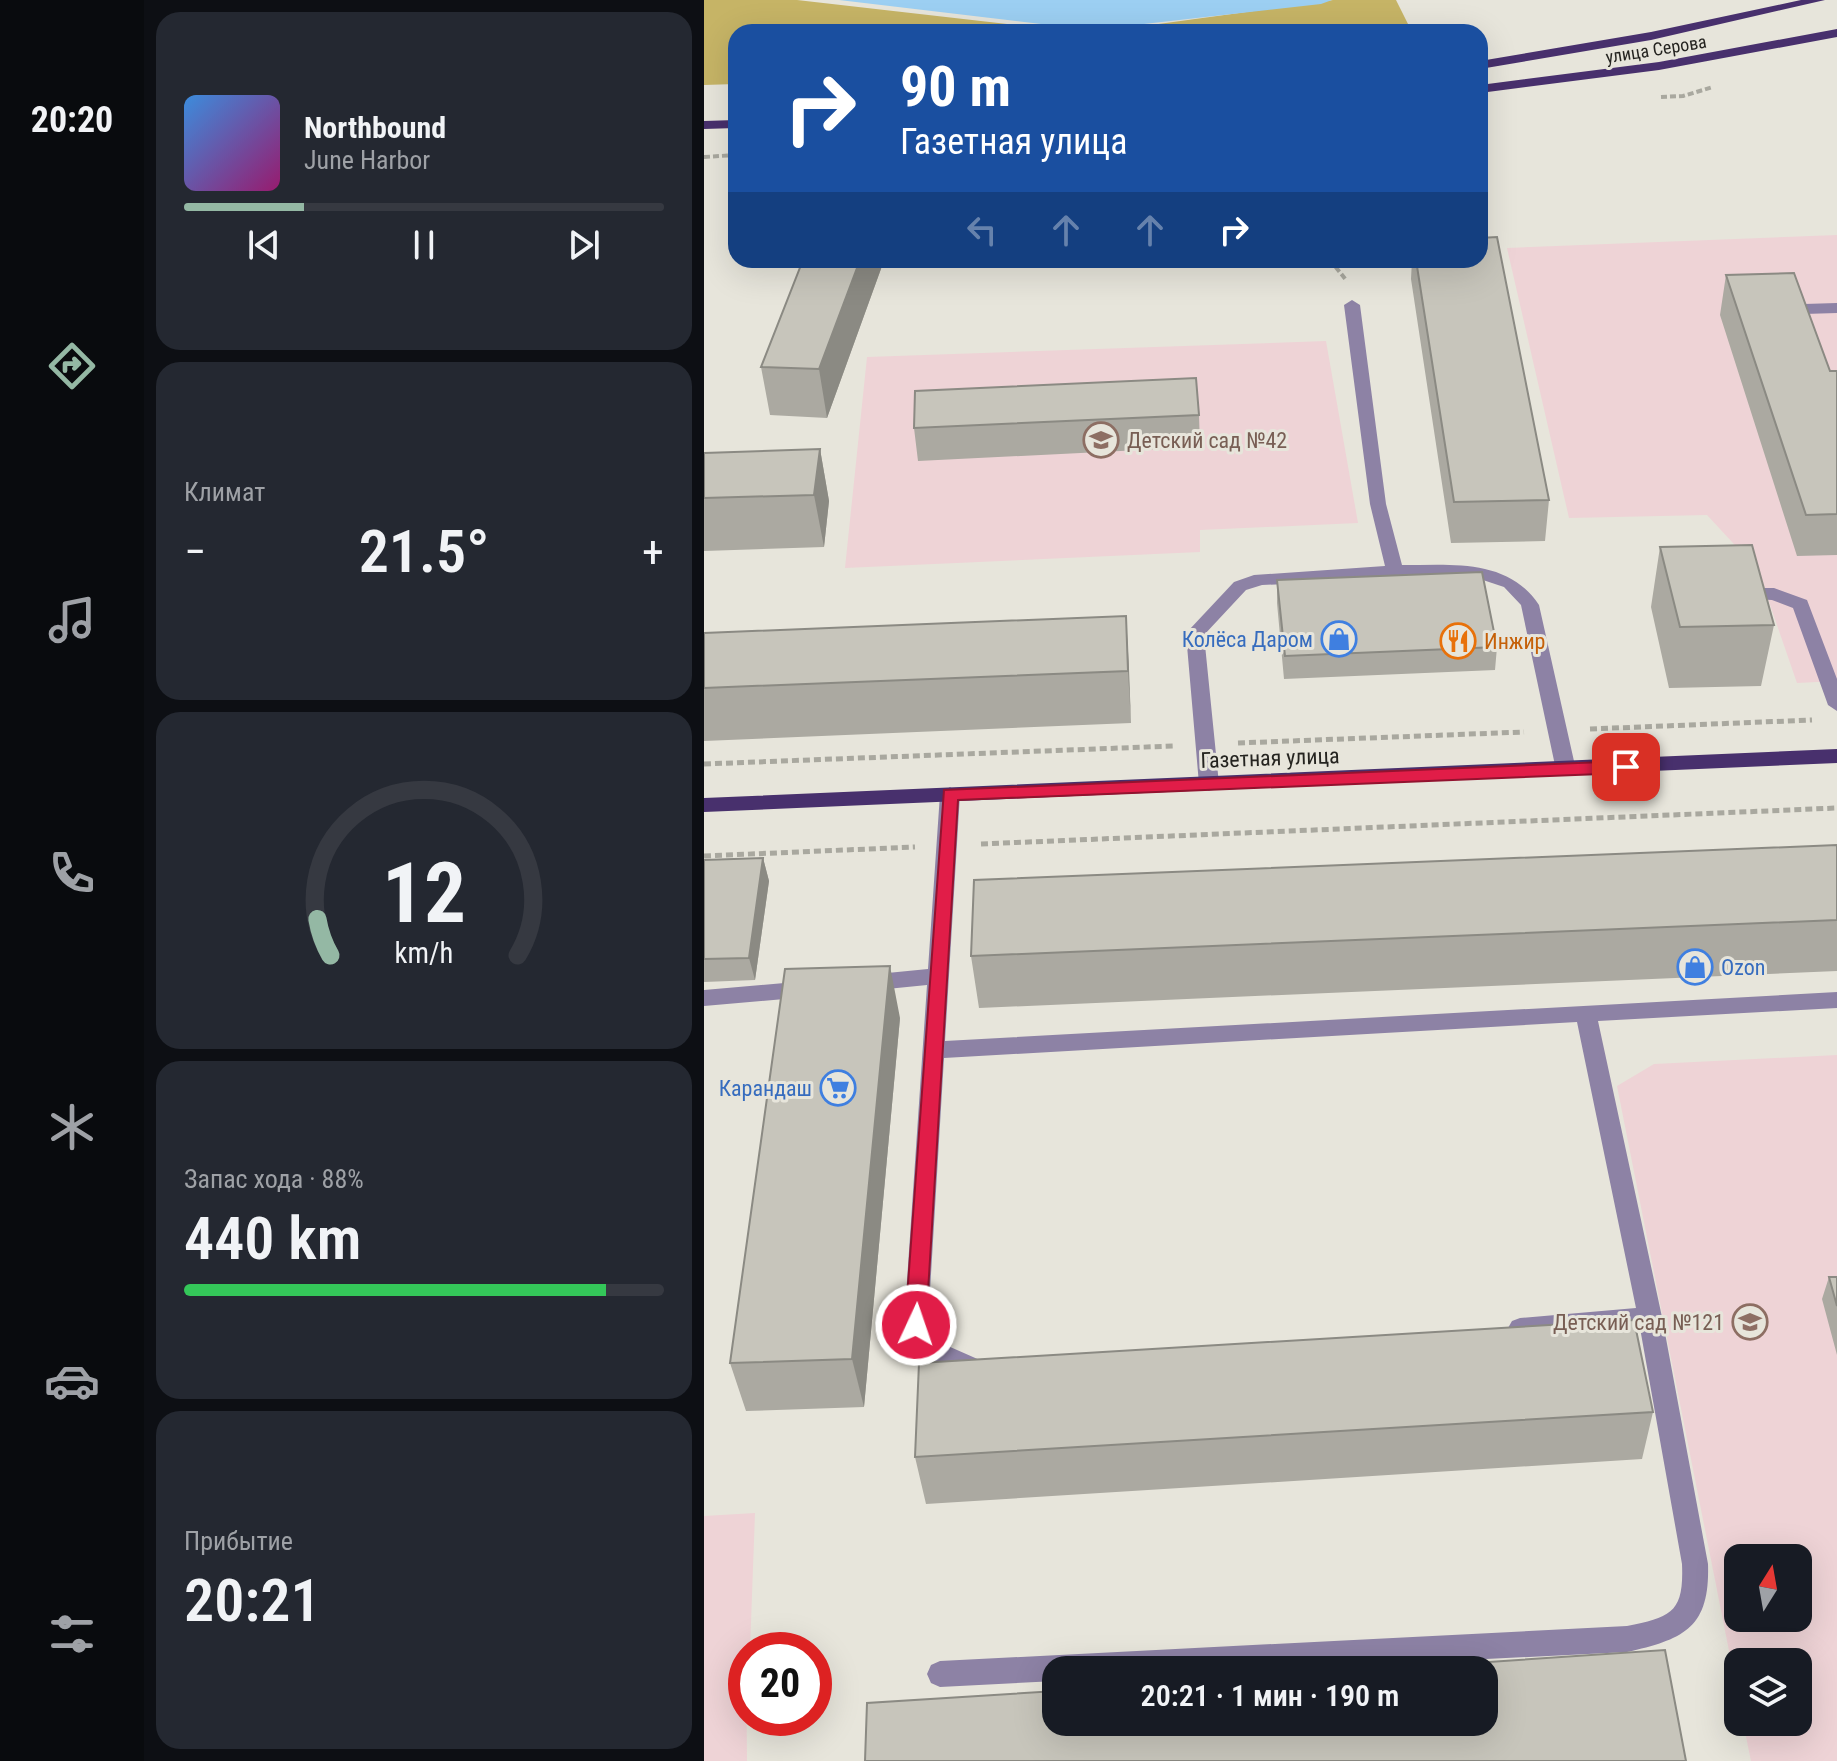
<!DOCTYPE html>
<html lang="ru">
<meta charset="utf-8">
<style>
:root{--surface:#171b24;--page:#242831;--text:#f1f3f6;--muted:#9ea1a6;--line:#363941;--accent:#94b8a4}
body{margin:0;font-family:"Roboto Condensed",sans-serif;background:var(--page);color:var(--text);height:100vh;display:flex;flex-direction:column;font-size:30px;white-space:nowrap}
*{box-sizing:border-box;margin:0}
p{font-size:26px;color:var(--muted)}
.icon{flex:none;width:44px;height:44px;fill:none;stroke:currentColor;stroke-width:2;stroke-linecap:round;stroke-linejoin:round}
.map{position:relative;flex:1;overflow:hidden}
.side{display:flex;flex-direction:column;gap:12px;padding:12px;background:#0d0f14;width:560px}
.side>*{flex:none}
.hud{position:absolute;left:24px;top:24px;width:760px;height:244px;border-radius:24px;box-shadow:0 8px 32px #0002;background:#1a4fa0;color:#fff;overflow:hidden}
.needle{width:52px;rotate:11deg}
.tools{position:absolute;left:1020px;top:1544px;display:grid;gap:16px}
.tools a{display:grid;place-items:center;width:88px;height:88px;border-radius:16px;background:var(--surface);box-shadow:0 8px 32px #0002;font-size:40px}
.speed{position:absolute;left:24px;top:1632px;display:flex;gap:16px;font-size:40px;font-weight:700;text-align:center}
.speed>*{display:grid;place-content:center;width:104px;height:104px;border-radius:50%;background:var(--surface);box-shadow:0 8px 32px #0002;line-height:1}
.speed .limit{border:12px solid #d22;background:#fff;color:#111}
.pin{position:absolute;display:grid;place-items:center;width:68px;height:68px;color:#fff;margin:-34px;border-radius:16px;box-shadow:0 4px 12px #0006}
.me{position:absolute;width:88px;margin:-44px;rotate:3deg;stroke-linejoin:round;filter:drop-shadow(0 0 6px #0008)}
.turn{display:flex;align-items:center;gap:28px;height:168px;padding:0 40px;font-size:36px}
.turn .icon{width:104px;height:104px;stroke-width:2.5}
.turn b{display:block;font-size:56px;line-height:68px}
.lanes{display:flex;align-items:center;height:76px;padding:0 40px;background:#0003;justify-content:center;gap:40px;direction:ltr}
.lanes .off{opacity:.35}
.big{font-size:60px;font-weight:600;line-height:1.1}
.side .tile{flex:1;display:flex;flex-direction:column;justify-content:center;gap:12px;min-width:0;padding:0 28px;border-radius:24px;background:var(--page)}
.side .dial{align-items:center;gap:0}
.dial svg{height:208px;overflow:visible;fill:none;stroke:var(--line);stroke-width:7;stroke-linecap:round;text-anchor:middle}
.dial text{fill:var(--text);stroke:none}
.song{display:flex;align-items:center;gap:24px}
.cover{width:96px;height:96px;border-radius:12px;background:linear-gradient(135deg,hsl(210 70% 55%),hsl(320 70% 35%))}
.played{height:8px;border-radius:4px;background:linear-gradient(90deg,var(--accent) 25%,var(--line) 25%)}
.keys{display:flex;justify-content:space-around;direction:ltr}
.heat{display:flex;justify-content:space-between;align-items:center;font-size:44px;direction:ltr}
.charge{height:12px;border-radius:6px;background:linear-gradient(90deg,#34c759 88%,var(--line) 0)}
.trip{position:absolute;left:338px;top:1656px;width:456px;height:80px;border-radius:24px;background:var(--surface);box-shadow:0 8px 32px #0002;font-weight:600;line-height:80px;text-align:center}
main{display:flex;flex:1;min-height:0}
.tabs{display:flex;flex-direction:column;width:144px;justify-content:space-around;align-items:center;background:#090b0e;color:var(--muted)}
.tabs .icon{width:56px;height:56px}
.tabs .on{color:var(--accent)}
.tabs b{font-size:36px;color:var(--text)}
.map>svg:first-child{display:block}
.education{fill:#eed3d6;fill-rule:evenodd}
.green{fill:#c6b466}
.water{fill:#9ccff2}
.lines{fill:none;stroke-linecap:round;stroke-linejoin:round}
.path-far1{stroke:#a9a89f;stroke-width:4;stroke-dasharray:6 3;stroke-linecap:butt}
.path{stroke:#a9a89f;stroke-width:5;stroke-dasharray:7 4;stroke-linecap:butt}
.minor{fill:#8d82a5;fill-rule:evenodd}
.major{fill:#48306d;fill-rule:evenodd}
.wall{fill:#aba9a1}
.shaded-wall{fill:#8b8a83}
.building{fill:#c7c5bb;stroke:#8b8a83;stroke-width:2}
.route{fill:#e11d48;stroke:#92132f;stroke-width:2}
.labels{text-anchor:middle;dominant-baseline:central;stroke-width:6;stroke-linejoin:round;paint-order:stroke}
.far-street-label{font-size:18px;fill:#252420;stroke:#e7e5db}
.education-label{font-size:22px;fill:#785e54;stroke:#e7e5db;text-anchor:start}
.shop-label{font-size:22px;fill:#366cbe;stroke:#e7e5db;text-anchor:end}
.food-label{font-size:22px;fill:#c56008;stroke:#e7e5db;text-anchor:start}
.street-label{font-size:22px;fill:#252420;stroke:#e7e5db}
</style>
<main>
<nav class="tabs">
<b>20:20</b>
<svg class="icon on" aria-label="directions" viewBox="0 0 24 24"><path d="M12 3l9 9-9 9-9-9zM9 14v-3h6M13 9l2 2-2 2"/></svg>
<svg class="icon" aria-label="music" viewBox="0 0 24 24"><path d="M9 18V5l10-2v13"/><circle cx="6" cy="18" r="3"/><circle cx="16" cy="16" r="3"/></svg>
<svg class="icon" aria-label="phone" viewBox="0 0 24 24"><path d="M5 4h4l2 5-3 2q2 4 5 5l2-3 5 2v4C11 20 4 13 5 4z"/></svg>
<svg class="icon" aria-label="climate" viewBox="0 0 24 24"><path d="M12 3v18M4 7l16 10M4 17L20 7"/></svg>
<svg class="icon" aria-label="car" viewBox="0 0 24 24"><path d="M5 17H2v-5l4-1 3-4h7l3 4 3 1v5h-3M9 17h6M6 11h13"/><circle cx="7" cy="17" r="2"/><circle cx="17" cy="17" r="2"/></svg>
<svg class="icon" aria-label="filters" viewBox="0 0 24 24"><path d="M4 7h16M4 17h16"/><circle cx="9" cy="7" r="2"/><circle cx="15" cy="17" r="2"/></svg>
</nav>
<section class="side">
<div class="tile">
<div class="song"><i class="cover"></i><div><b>Northbound</b><p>June Harbor</p></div></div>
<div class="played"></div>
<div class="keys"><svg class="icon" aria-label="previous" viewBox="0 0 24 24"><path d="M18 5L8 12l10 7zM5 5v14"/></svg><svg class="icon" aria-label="pause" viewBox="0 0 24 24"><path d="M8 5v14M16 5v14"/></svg><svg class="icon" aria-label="next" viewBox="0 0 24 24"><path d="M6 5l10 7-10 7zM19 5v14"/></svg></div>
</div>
<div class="tile"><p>Климат</p>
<div class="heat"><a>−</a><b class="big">21.5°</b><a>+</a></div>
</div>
<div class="tile dial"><svg viewBox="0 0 100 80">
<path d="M14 69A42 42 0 1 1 86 69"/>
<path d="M14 69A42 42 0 0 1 9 55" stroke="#94b8a4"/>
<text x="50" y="56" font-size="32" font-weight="700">12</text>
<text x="50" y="72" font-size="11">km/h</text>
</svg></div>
<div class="tile"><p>Запас хода · 88%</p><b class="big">440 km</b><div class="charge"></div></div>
<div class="tile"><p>Прибытие</p><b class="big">20:21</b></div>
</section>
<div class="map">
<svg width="1133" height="1761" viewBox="0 0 1133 1761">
<rect width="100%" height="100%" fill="#e7e5db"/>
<path class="education" d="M1133,235V681L1093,683L1054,570L1003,515L865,518L803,248Z
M622,341L654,523L496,530V552L141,568L163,357Z
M1133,1055V1761H1047L1039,1722H1094V1662H1034V1696L913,1086L950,1064ZM1034,1558H1094V1618H1034Z
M51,1513L46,1650H42L43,1761H0V1516Z"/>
<path class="green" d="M0,0H93L374,32H32V84L0,85Z
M629,0H692L708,32H396Z"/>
<path class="water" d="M135,0H628L617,4L387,30Z"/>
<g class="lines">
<path class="path-far1" d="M957,97L979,96L1009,87
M0,157L32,155
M626,260L643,281"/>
<path class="path" d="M886,729L1108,720
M534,743L820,732
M0,764L469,746
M277,844L1133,808
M0,856L211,847"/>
<path class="minor" d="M648,300L656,305L682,504L698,565C748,565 804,558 835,605L872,770L869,775H855L852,770L817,605L800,587L767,576L558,585L542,590L500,635L515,784L505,791L495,784L482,634L485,630L530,582L550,575L681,566L666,504L640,305Z
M1133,303V313L1100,314L1092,309L1100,304Z
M1037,588H1070L1103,600L1133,679V711L1124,705L1089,608L1068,600L1031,598L1028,594Z
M246,787L256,794L241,1041L1133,992V1008L894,1021L958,1317L1004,1564C1006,1628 980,1639 923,1652L563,1670H352V1681L236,1687L227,1683L223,1674L227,1665L236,1661L923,1626C968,1617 980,1612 978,1564L936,1328L816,1338L808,1335L804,1328L808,1321L816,1318L932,1308L873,1022L240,1058L224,1324L244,1346L278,1361L282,1368L278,1375C246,1387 213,1351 200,1325L223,985L163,991L156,989L153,983L156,977L163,975L224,969L236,794Z
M103,981L110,983L113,989L110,995L103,997L0,1006V990Z"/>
<path class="major" d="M1097,0H1121L947,40L776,69V61L947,32Z
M1133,29V37L955,70L776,93V85L955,62Z
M32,120V128L0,129V121Z
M1133,749V763L0,812V798Z"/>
</g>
<path class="wall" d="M99,260H177L178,266L123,418L66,415L57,367Z
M708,260H776L845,500L841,541L747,543L707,279Z
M1022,275L1126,371H1133V555L1093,556L1016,315Z
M495,415L496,447L214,461L210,428Z
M116,449L125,501L120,547L0,551V453Z
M956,547L1070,625L1057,686L965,688L947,607Z
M573,580L793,647L791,670L580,679L573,603Z
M422,616L427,723L0,741V633Z
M1133,845V971L275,1008L267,956Z
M59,858L65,881L51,980L0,982V860Z
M196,1018L160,1407L42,1411L26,1363Z
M1125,1277H1133V1355L1118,1299Z
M949,1412L938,1459L222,1504L211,1457Z"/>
<path class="shaded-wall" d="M156,260H177L178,266L123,418L115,369Z
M116,449L125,501L120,547L110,495Z
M422,616L425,669L427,723L424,671Z
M59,858L65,881L51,980L45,958Z
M186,966L196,1018L160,1407L148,1359Z"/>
<path class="building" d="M793,237L845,500L750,502L712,260H776V238Z
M99,260H156L115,369L57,367Z
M1090,273L1126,371H1133V514L1102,515L1022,275Z
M492,378L495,415L210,428L211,391Z
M116,449L110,495L0,498V453Z
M1048,545L1070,625L976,627L956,547Z
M778,572L793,647L581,656L573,580Z
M422,616L424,671L0,688V633Z
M1133,845V920L267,956L270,880Z
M59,858L45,958L0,959V860Z
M186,966L148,1359L26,1363L81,969Z
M1125,1277H1133V1306Z
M930,1320L949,1412L211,1457L215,1363Z
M961,1650L982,1761H161L163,1703L352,1691V1722H780V1670H665Z"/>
<path class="route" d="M922,761L931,767L922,773L254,800L222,1325L219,1331L212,1334L204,1331L201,1325L240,790Z"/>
<defs>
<symbol id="school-ring" viewBox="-11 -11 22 22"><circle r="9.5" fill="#e7e5db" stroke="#8d6e63" stroke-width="1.5"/><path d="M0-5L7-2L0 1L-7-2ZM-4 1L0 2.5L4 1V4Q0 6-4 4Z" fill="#8d6e63"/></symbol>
<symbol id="shop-ring" viewBox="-11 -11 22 22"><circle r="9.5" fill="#e7e5db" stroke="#3f7fe0" stroke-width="1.5"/><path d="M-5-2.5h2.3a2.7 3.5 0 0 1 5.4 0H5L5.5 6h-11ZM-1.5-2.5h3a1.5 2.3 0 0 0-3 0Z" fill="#3f7fe0"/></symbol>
<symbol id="restaurant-ring" viewBox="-11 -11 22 22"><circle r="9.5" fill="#e7e5db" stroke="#e8710a" stroke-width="1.5"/><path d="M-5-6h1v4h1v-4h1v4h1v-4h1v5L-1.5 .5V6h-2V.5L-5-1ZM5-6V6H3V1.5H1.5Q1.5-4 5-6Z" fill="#e8710a"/></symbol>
<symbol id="supermarket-ring" viewBox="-11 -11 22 22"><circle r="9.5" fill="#e7e5db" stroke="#3f7fe0" stroke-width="1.5"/><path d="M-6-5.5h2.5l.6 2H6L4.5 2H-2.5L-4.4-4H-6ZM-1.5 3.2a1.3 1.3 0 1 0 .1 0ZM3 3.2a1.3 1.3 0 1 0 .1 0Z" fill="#3f7fe0"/></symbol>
</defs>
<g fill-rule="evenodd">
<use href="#school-ring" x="377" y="420" width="40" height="40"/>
<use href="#shop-ring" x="615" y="619" width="40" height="40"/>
<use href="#restaurant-ring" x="734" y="621" width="40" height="40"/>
<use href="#shop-ring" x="971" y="947" width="40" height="40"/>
<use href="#supermarket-ring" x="114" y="1068" width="40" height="40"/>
<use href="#school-ring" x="1026" y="1302" width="40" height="40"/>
</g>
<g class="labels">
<g class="far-street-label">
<text transform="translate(952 49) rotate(-9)">улица Серова</text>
</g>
<g class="education-label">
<text x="423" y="440">Детский сад №42</text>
<text x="1020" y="1322" text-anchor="end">Детский сад №121</text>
</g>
<g class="shop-label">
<text x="609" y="639">Колёса Даром</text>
<text x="1017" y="967" text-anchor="start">Ozon</text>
<text x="108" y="1088">Карандаш</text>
</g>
<g class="food-label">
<text x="780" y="641">Инжир</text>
</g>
<g class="street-label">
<text transform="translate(566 758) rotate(-2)">Газетная улица</text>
</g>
</g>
</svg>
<div class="tools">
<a><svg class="needle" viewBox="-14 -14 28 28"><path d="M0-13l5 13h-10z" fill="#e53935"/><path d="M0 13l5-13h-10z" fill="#9ea1a6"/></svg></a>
<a><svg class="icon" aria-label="layers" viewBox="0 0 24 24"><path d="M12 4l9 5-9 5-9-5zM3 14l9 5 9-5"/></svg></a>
</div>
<div class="speed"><div class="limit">20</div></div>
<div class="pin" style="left:922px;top:767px;background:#d93025"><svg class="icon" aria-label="arrive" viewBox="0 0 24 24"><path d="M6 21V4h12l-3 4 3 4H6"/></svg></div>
<svg class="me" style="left:212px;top:1325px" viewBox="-20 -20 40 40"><circle r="17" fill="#e11d48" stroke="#fff" stroke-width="3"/><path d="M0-11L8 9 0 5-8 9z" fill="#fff"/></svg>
<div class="trip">20:21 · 1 мин · 190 m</div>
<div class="hud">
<div class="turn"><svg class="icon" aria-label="right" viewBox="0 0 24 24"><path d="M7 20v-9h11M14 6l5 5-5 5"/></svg><div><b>90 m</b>Газетная улица</div></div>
<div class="lanes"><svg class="icon off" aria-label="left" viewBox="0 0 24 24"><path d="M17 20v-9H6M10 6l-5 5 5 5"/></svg><svg class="icon off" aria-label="ahead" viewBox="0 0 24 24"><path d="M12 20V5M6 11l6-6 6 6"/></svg><svg class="icon off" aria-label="ahead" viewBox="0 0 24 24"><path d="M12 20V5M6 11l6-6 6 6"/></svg><svg class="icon" aria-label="right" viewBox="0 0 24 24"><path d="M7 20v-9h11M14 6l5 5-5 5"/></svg></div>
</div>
</div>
</main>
